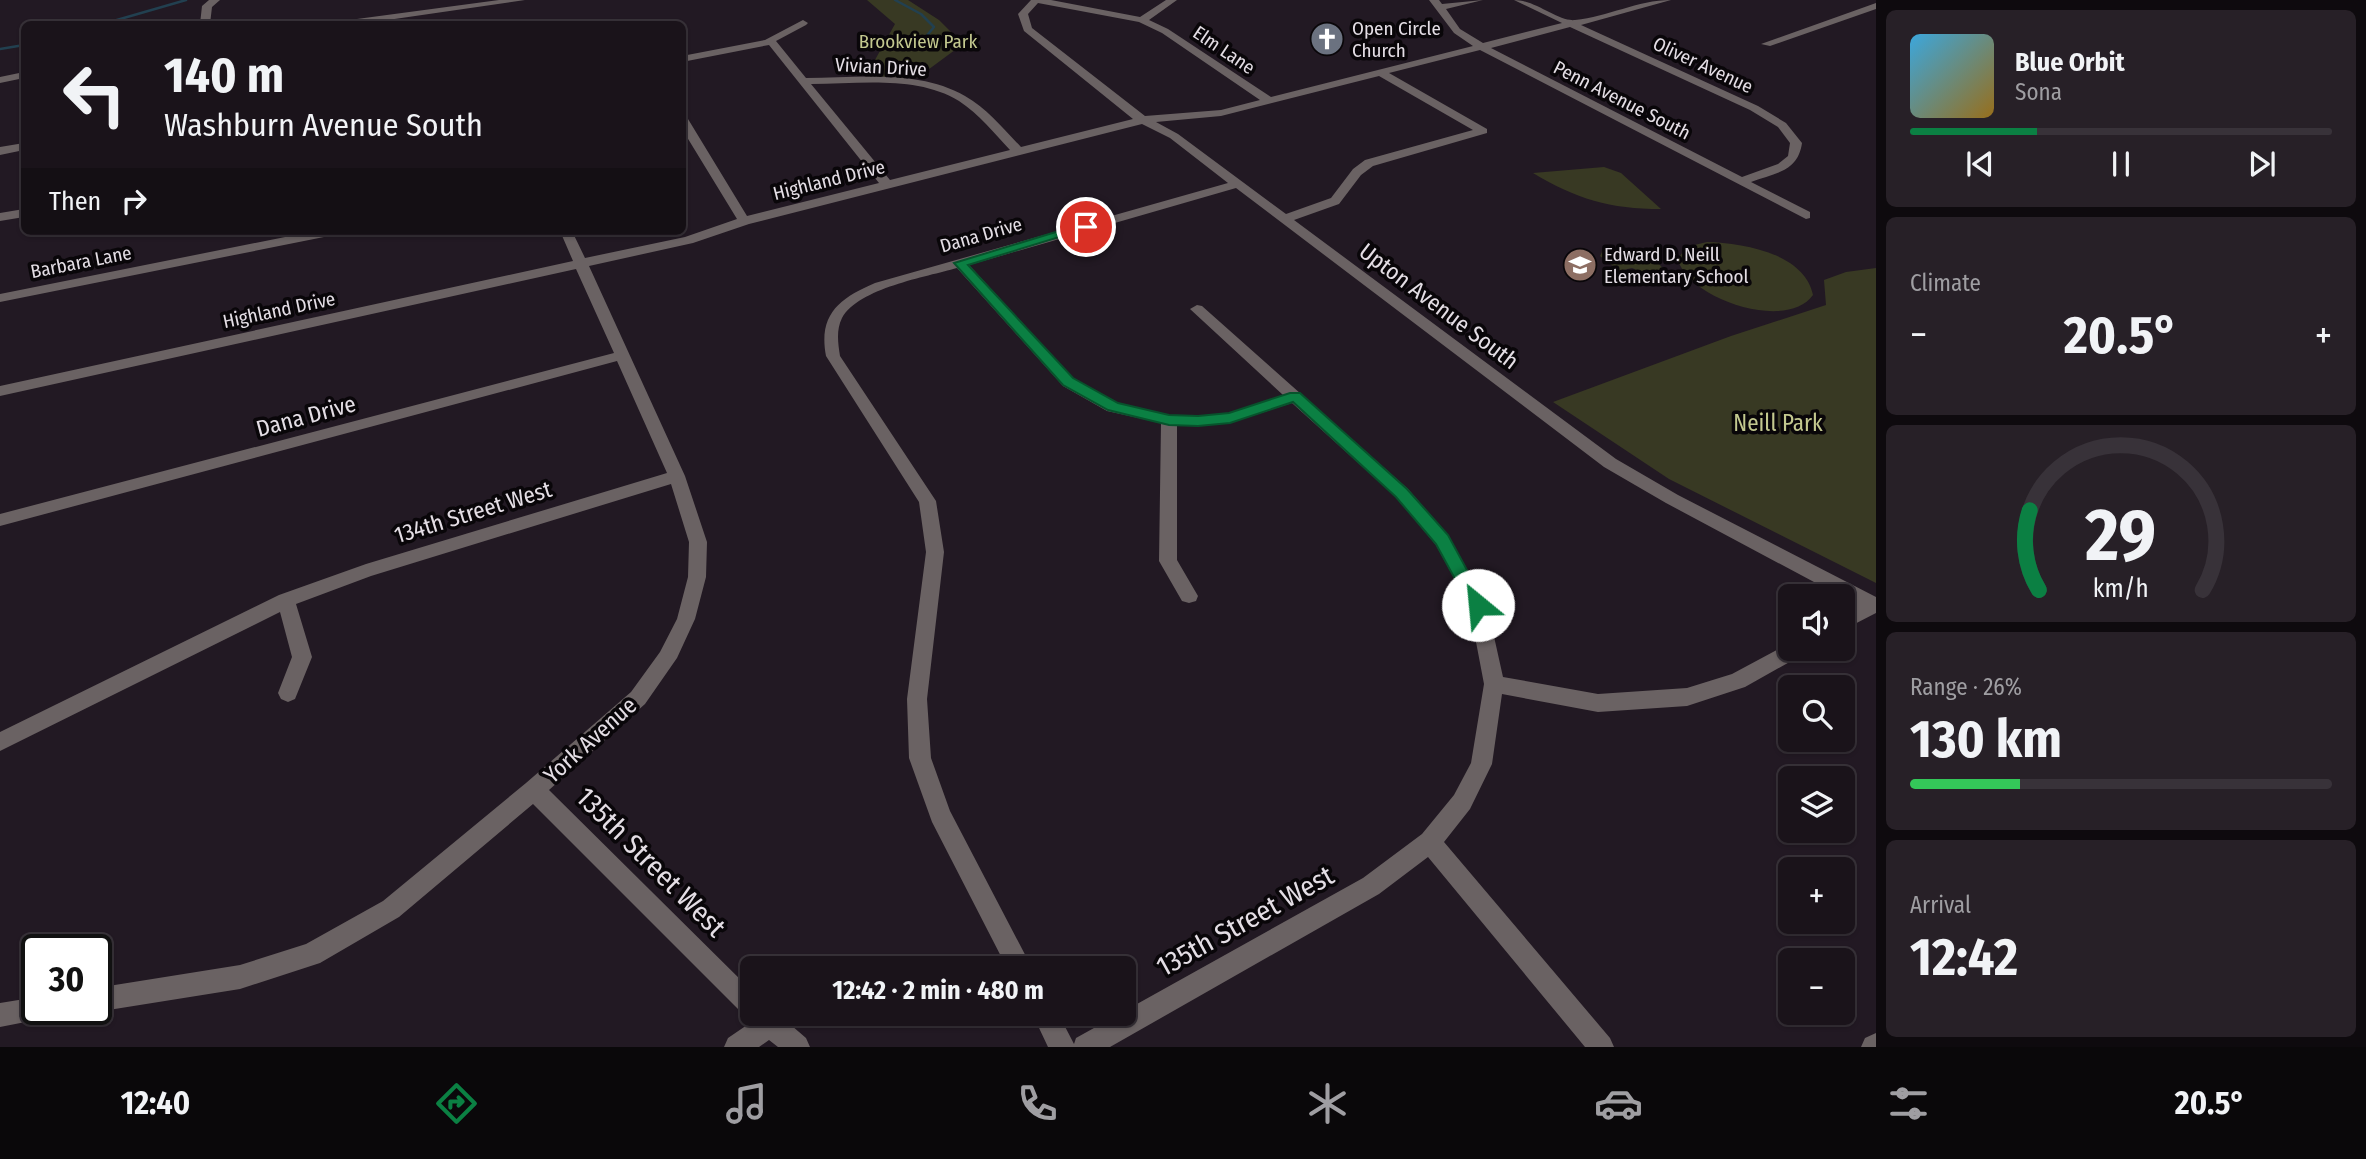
<!DOCTYPE html>
<meta charset="utf-8">
<style>
:root{--surface:#1a131a;--page:#272027;--text:#f1f3f6;--muted:#9f9ea2;--line:#383239;--accent:#0b8043}
body{margin:0;font-family:"Fira Sans Condensed",sans-serif;background:var(--page);color:var(--text);height:100vh;display:flex;flex-direction:column;font-size:26px;white-space:nowrap}
*{box-sizing:border-box;margin:0}
p{font-size:23px;color:var(--muted)}
.icon{flex:none;width:38px;height:38px;fill:none;stroke:currentColor;stroke-width:2;stroke-linecap:round;stroke-linejoin:round}
.map{position:relative;flex:1;overflow:hidden}
.panel{display:flex;flex-direction:column;gap:10px;padding:10px;background:#0e0a0e;width:490px}
.panel>*{flex:none}
.banner{position:absolute;left:21px;top:21px;width:665px;height:214px;border-radius:10px;box-shadow:0 2px 5px #0004,0 0 0 2px var(--line);background:#1a131a;color:var(--text);overflow:hidden}
.buttons{position:absolute;left:1778px;top:584px;display:grid;gap:14px}
.buttons a{display:grid;place-items:center;width:77px;height:77px;border-radius:10px;background:var(--surface);box-shadow:0 2px 5px #0004,0 0 0 2px var(--line);font-size:35px}
.speed{position:absolute;left:21px;top:934px;display:flex;gap:14px;font-size:35px;font-weight:700;text-align:center}
.speed>*{display:grid;place-content:center;width:91px;height:91px;border-radius:50%;background:var(--surface);box-shadow:0 2px 5px #0004,0 0 0 2px var(--line);line-height:1}
.speed .limit{border:4px solid #111;border-radius:10px;background:#fff;color:#111}
.pin{position:absolute;display:grid;place-items:center;width:60px;height:60px;color:#fff;margin:-30px;border:4px solid #fff;border-radius:50%;box-shadow:0 2px 7px #0007}
.me{position:absolute;width:77px;margin:-38px;rotate:332deg;stroke-linejoin:round;filter:drop-shadow(0 0 5px #0008)}
.turn{display:flex;align-items:center;gap:24px;height:147px;padding:0 28px;font-size:32px}
.turn .icon{width:91px;height:91px;stroke-width:2.5}
.turn b{display:block;font-size:49px;line-height:60px}
.then{display:flex;align-items:center;height:66px;padding:0 28px;background:#0003;gap:14px;font-size:26px}
.big{font-size:52px;font-weight:700;line-height:1.1}
.panel .card{flex:1;display:flex;flex-direction:column;justify-content:center;gap:10px;min-width:0;padding:0 24px;border-radius:10px;background:var(--page)}
.panel .dial{align-items:center;gap:0}
.dial svg{height:182px;overflow:visible;fill:none;stroke:var(--line);stroke-width:7;stroke-linecap:round;text-anchor:middle}
.dial text{fill:var(--text);stroke:none}
.song{display:flex;align-items:center;gap:21px}
.cover{width:84px;height:84px;border-radius:10px;background:linear-gradient(135deg,hsl(200 70% 55%),hsl(40 70% 35%))}
.played{height:7px;border-radius:4px;background:linear-gradient(90deg,var(--accent) 30%,var(--line) 30%)}
.keys{display:flex;justify-content:space-around;direction:ltr}
.heat{display:flex;justify-content:space-between;align-items:center;font-size:38px;direction:ltr}
.charge{height:10px;border-radius:5px;background:linear-gradient(90deg,#34c759 26%,var(--line) 0)}
.trip{position:absolute;left:740px;top:956px;width:396px;height:70px;border-radius:10px;background:var(--surface);box-shadow:0 2px 5px #0004,0 0 0 2px var(--line);font-weight:700;line-height:70px;text-align:center}
.tabs{display:flex;height:112px;justify-content:space-around;align-items:center;background:#0a080a;color:var(--muted)}
.tabs .icon{width:49px;height:49px}
.tabs .current{color:var(--accent)}
.tabs b{font-size:32px;color:var(--text)}
main{display:flex;flex:1;min-height:0}
.map>svg:first-child{display:block}
.green{fill:#383923}
.lines{fill:none;stroke-linecap:round;stroke-linejoin:round}
.stream{stroke:#224050;stroke-width:2.5}
.minor{fill:#6a6263;fill-rule:evenodd}
.route{fill:#0b8043;stroke:#07532c;stroke-width:2}
.labels{text-anchor:middle;dominant-baseline:central;stroke-width:7;stroke-linejoin:round;paint-order:stroke}
.far-poi-label{font-size:19px;fill:#e4dee5;stroke:#090609;text-anchor:start}
.far-park-label{font-size:19px;fill:#c3c88f;stroke:#090609}
.far-street-label{font-size:19px;fill:#e4dee5;stroke:#090609}
.street-label{font-size:23px;fill:#e4dee5;stroke:#090609}
.park-label{font-size:23px;fill:#c3c88f;stroke:#090609}
.near-street-label{font-size:28px;fill:#e4dee5;stroke:#090609}
</style>
<main>
<div class="map">
<svg width="1876" height="1047" viewBox="0 0 1876 1047">
<rect width="100%" height="100%" fill="#221923"/>
<path class="green" d="M867,0H908L939,20L963,44L917,78L866,76L895,24Z
M1604,167L1621,173L1661,209C1610,209 1576,199 1533,173Z
M1707,242C1742,243 1805,253 1813,295C1787,332 1689,299 1678,260C1684,246 1694,245 1707,242Z
M1605,246L1659,264L1675,282H1664L1632,268L1619,271L1600,256Z
M1876,268V583L1669,479L1553,402L1731,336L1826,305L1824,280L1846,272Z"/>
<g class="lines">
<path class="stream" d="M895,0L921,14L934,27L924,39
M103,24L186,0
M0,49L24,45"/>
<path class="minor" d="M209,0H220L212,7L210,24H200L202,6Z
M499,0H525L360,24H337L342,21Z
M1031,0H1051L1140,17L1166,0H1177L1149,20L1168,29L1271,97L1473,46L1454,33L1429,0H1439L1442,4L1483,0L1446,9L1460,29L1483,43L1562,23L1514,0C1536,0 1558,22 1575,20C1608,17 1637,0 1671,0L1581,25L1758,106L1786,123L1802,143C1798,172 1775,173 1751,182L1810,212V218L1806,219L1480,50L1389,73L1487,129V133L1373,166L1361,175L1339,204L1294,220L1616,459L1678,495L1876,597V613L1843,630V613L1857,605L1666,503L1604,467L1236,188L969,265L1073,378L1118,403L1169,415L1198,416L1229,413L1283,395L1190,309L1197,305L1202,306L1408,489L1448,535L1487,605L1503,677L1598,694L1687,688L1732,674L1790,643V649H1805L1802,655L1745,687L1687,706L1598,712L1502,694L1492,764L1470,809L1444,842L1610,1038L1614,1047H1585L1428,857L1379,894L1110,1047H1048L1032,1013H1058L1074,1044L1076,1038L1363,878L1422,834L1454,795L1471,763L1484,684L1469,605L1436,545L1396,497L1292,403L1230,423L1177,426V560L1198,596L1196,601L1189,603L1182,601L1159,561L1161,423L1107,411L1063,386L957,268C926,277 859,288 842,318C836,330 838,343 840,356L936,501L944,552L927,699L931,758L950,811L1032,968H1007L932,822L909,758L907,699L926,552L919,502L826,356C818,314 840,298 875,283L1228,183L1170,138L1142,124L749,224L693,243L589,266L685,476L707,542L706,577L695,619L677,658L645,704L549,790L752,991V1013H777L806,1038L810,1047H778L769,1040L759,1047H724L728,1038L750,1023L748,1019L533,804L399,917L320,963L240,989L96,1012L90,1010H96V988L240,965L306,944L383,901L526,783L631,692L660,652L677,619L688,577L689,542L671,484L371,576L296,604L312,657L295,699L288,702L281,699L278,693L292,657L280,612L0,751V732L279,595L366,564L667,473L617,361L0,526V514L614,353L576,269L0,396V386L573,261L560,231H572L585,258L685,237L737,219L682,129V116L688,119L747,216L879,183L769,45L682,62V56L765,40L803,20L808,23L806,25L776,41L806,78C857,78 918,69 965,96C987,108 1004,130 1021,147L1133,119L1024,31L1018,14ZM1038,3L1139,22L1162,33L1260,100L1221,110L1145,116L1032,28L1028,14ZM1570,27L1750,110L1778,127L1790,143L1788,156L1778,164L1742,177L1491,48ZM1379,76L1473,130L1365,160L1353,169L1331,198L1286,214L1178,134L1156,122L1221,116ZM811,84C858,84 917,75 959,101C979,114 994,133 1010,150L890,180Z
M1876,3V9L1770,46L1761,44Z
M24,72V78L0,83V77Z
M24,143V150L0,155V147Z
M24,209V217L0,221V213Z
M315,231H340L334,235L0,302V294Z
M37,997V1010H49L46,1018L0,1027V1003Z
M1876,1033V1047H1861L1865,1038Z"/>
</g>
<path class="route" d="M1082,224L1092,227L968,265L1073,378L1118,403L1169,415L1198,416L1229,413L1290,393H1300L1407,489L1448,535L1486,605L1484,610H1472L1436,544L1396,497L1293,402L1230,423L1198,426L1169,425L1108,410L1063,385L954,263Z"/>
<defs>
<symbol id="church-disc" viewBox="-11 -11 22 22"><circle r="9.5" fill="#6b7280" stroke="#090609"/><path d="M-1.2-6h2.4v3.5h3.3v2.4h-3.3V6h-2.4V-.1h-3.3v-2.4h3.3Z" fill="#fff"/></symbol>
<symbol id="school-disc" viewBox="-11 -11 22 22"><circle r="9.5" fill="#8d6e63" stroke="#090609"/><path d="M0-5L7-2L0 1L-7-2ZM-4 1L0 2.5L4 1V4Q0 6-4 4Z" fill="#fff"/></symbol>
</defs>
<g fill-rule="evenodd">
<use href="#church-disc" x="1308" y="20" width="38" height="38"/>
<use href="#school-disc" x="1561" y="246" width="38" height="38"/>
</g>
<g class="labels">
<g class="far-poi-label">
<text x="1352" y="28">Open Circle<tspan x="1352" dy="22">Church</tspan></text>
<text x="1604" y="254">Edward D. Neill<tspan x="1604" dy="22">Elementary School</tspan></text>
</g>
<g class="far-park-label">
<text x="918" y="41">Brookview Park</text>
</g>
<g class="far-street-label">
<text transform="translate(1224 50) rotate(34)">Elm Lane</text>
<text transform="translate(1703 65) rotate(25)">Oliver Avenue</text>
<text transform="translate(881 67) rotate(3)">Vivian Drive</text>
<text transform="translate(1622 100) rotate(27)">Penn Avenue South</text>
<text transform="translate(829 180) rotate(-14)">Highland Drive</text>
<text transform="translate(981 235) rotate(-16)">Dana Drive</text>
<text transform="translate(81 262) rotate(-11)">Barbara Lane</text>
<text transform="translate(279 310) rotate(-12)">Highland Drive</text>
</g>
<g class="street-label">
<text transform="translate(1439 306) rotate(37)">Upton Avenue South</text>
<text transform="translate(306 416) rotate(-15)">Dana Drive</text>
<text transform="translate(473 512) rotate(-17)">134th Street West</text>
<text transform="translate(590 740) rotate(-42)">York Avenue</text>
</g>
<g class="park-label">
<text x="1778" y="423">Neill Park</text>
</g>
<g class="near-street-label">
<text transform="translate(651 862) rotate(45)">135th Street West</text>
<text transform="translate(1245 921) rotate(-29)">135th Street West</text>
</g>
</g>
</svg>
<div class="buttons">
<a><svg class="icon" aria-label="sound" viewBox="0 0 24 24"><path d="M4 9h4l5-4v14l-5-4H4zM17 9q2 3 0 6"/></svg></a>
<a><svg class="icon" aria-label="search" viewBox="0 0 24 24"><circle cx="10" cy="10" r="6"/><path d="M15 15l6 6"/></svg></a>
<a><svg class="icon" aria-label="layers" viewBox="0 0 24 24"><path d="M12 4l9 5-9 5-9-5zM3 14l9 5 9-5"/></svg></a>
<a>+</a>
<a>−</a>
</div>
<div class="speed"><div class="limit">30</div></div>
<div class="pin" style="left:1086px;top:227px;background:#d93025"><svg class="icon" aria-label="arrive" viewBox="0 0 24 24"><path d="M6 21V4h12l-3 4 3 4H6"/></svg></div>
<svg class="me" style="left:1478px;top:605px" viewBox="-20 -20 40 40"><circle r="19" fill="#fff"/><path d="M0-13L10 11 0 6-10 11z" fill="#0b8043"/></svg>
<div class="trip">12:42 · 2 min · 480 m</div>
<div class="banner">
<div class="turn"><svg class="icon" aria-label="left" viewBox="0 0 24 24"><path d="M17 20v-9H6M10 6l-5 5 5 5"/></svg><div><b>140 m</b>Washburn Avenue South</div></div>
<div class="then">Then<svg class="icon" aria-label="right" viewBox="0 0 24 24"><path d="M7 20v-9h11M14 6l5 5-5 5"/></svg></div>
</div>
</div>
<section class="panel">
<div class="card">
<div class="song"><i class="cover"></i><div><b>Blue Orbit</b><p>Sona</p></div></div>
<div class="played"></div>
<div class="keys"><svg class="icon" aria-label="previous" viewBox="0 0 24 24"><path d="M18 5L8 12l10 7zM5 5v14"/></svg><svg class="icon" aria-label="pause" viewBox="0 0 24 24"><path d="M8 5v14M16 5v14"/></svg><svg class="icon" aria-label="next" viewBox="0 0 24 24"><path d="M6 5l10 7-10 7zM19 5v14"/></svg></div>
</div>
<div class="card"><p>Climate</p>
<div class="heat"><a>−</a><b class="big">20.5°</b><a>+</a></div>
</div>
<div class="card dial"><svg viewBox="0 0 100 80">
<path d="M14 69A42 42 0 1 1 86 69"/>
<path d="M14 69A42 42 0 0 1 10 34" stroke="#0b8043"/>
<text x="50" y="56" font-size="32" font-weight="700">29</text>
<text x="50" y="72" font-size="11">km/h</text>
</svg></div>
<div class="card"><p>Range · 26%</p><b class="big">130 km</b><div class="charge"></div></div>
<div class="card"><p>Arrival</p><b class="big">12:42</b></div>
</section>
</main>
<nav class="tabs">
<b>12:40</b>
<svg class="icon current" aria-label="directions" viewBox="0 0 24 24"><path d="M12 3l9 9-9 9-9-9zM9 14v-3h6M13 9l2 2-2 2"/></svg>
<svg class="icon" aria-label="music" viewBox="0 0 24 24"><path d="M9 18V5l10-2v13"/><circle cx="6" cy="18" r="3"/><circle cx="16" cy="16" r="3"/></svg>
<svg class="icon" aria-label="phone" viewBox="0 0 24 24"><path d="M5 4h4l2 5-3 2q2 4 5 5l2-3 5 2v4C11 20 4 13 5 4z"/></svg>
<svg class="icon" aria-label="climate" viewBox="0 0 24 24"><path d="M12 3v18M4 7l16 10M4 17L20 7"/></svg>
<svg class="icon" aria-label="car" viewBox="0 0 24 24"><path d="M5 17H2v-5l4-1 3-4h7l3 4 3 1v5h-3M9 17h6M6 11h13"/><circle cx="7" cy="17" r="2"/><circle cx="17" cy="17" r="2"/></svg>
<svg class="icon" aria-label="filters" viewBox="0 0 24 24"><path d="M4 7h16M4 17h16"/><circle cx="9" cy="7" r="2"/><circle cx="15" cy="17" r="2"/></svg>
<b>20.5°</b>
</nav>
